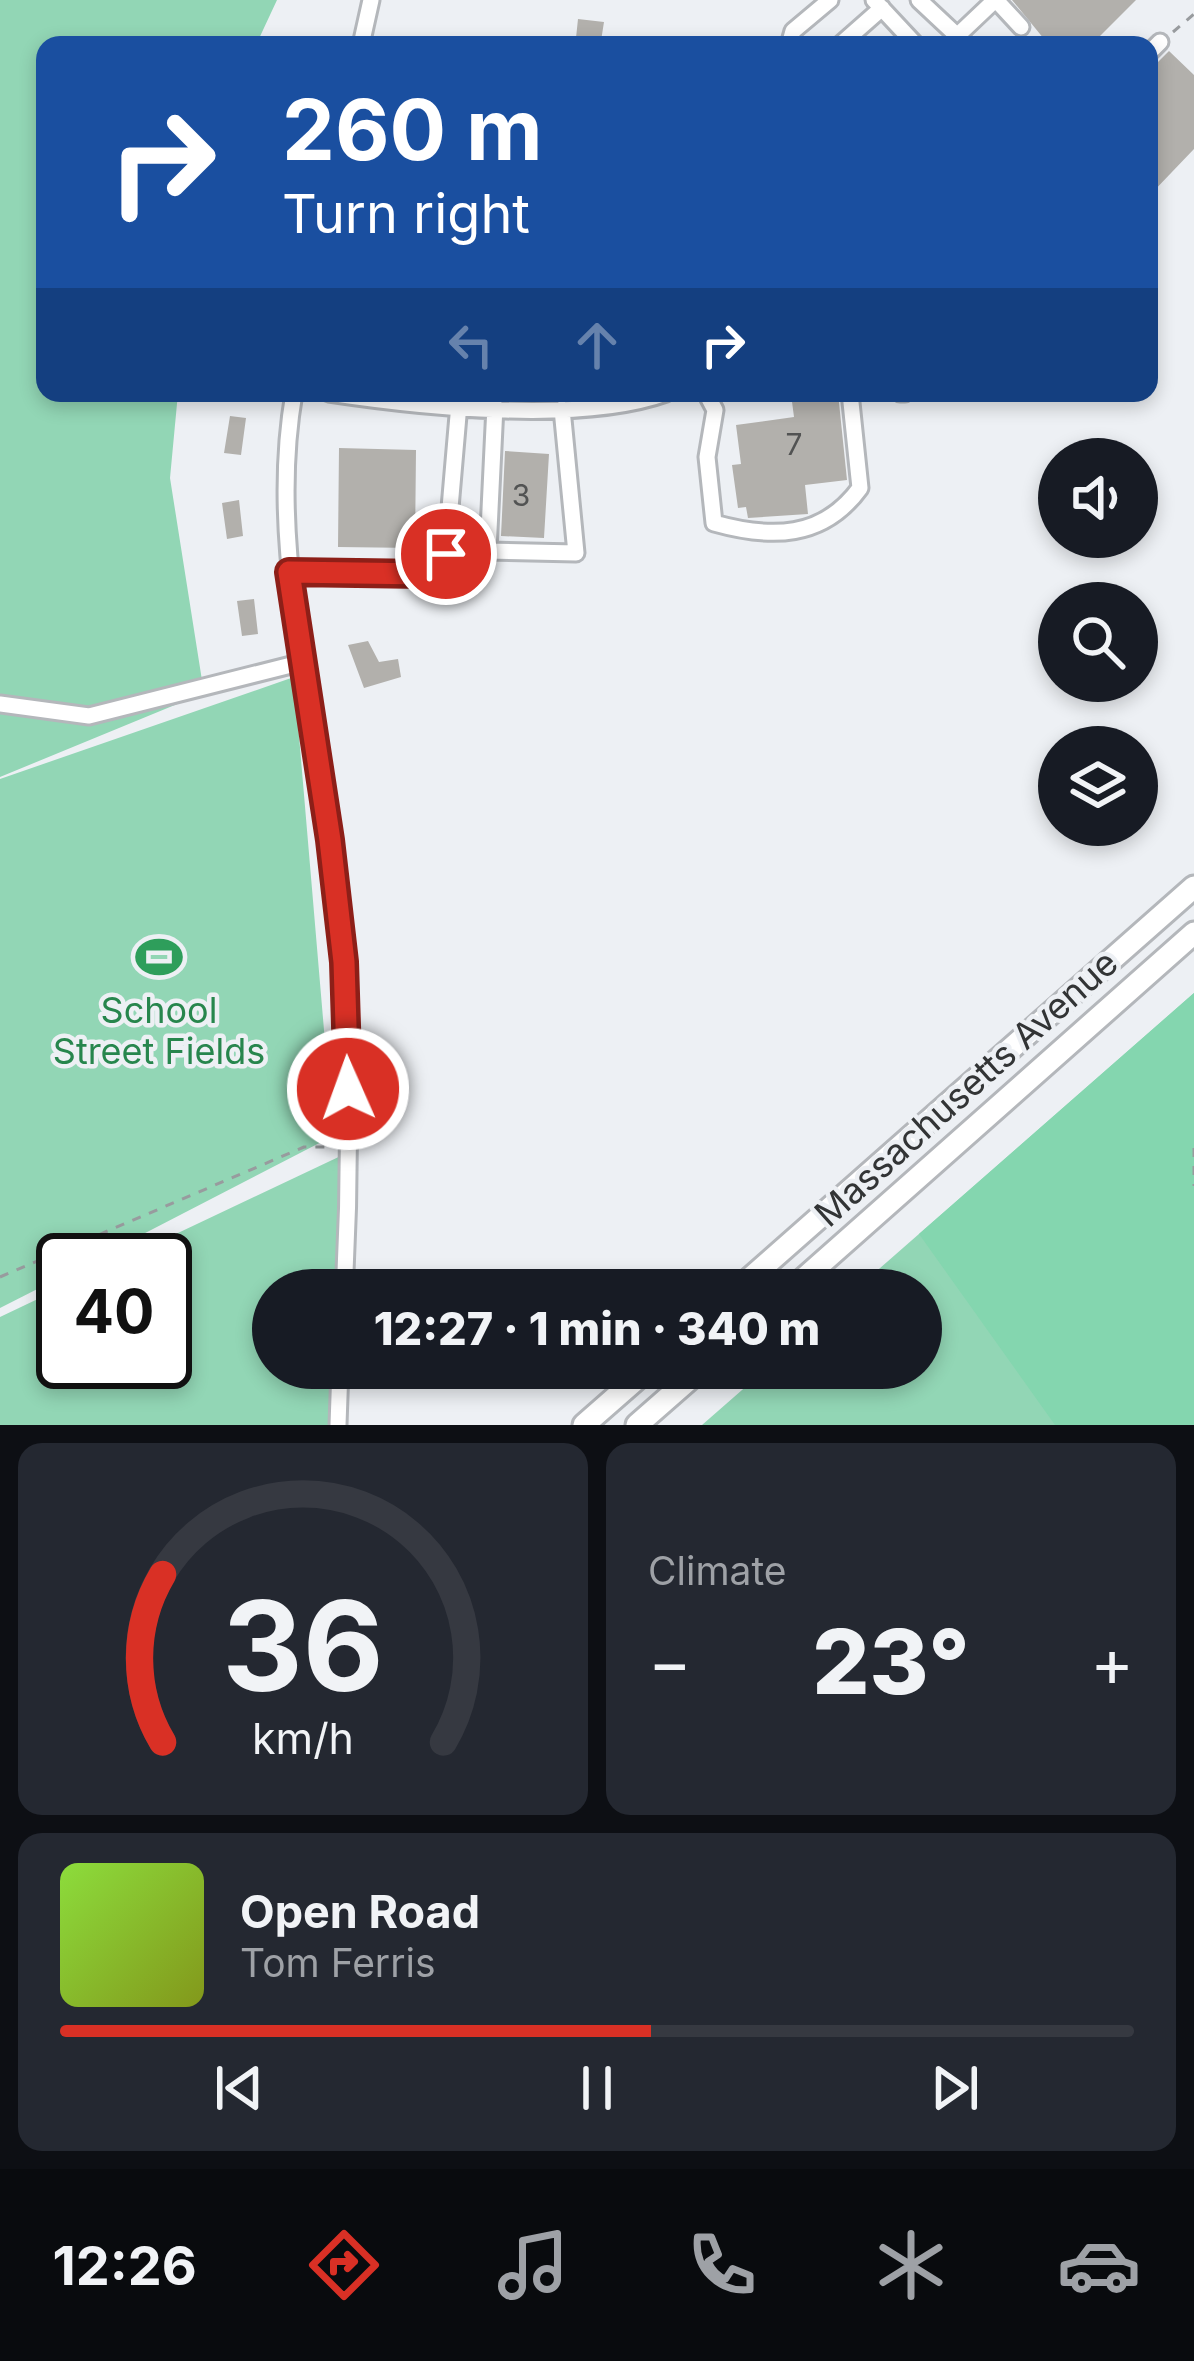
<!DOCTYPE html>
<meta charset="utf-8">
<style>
:root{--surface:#171b24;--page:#242831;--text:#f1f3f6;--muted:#9ea1a6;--line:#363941;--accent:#d93025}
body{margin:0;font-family:Inter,sans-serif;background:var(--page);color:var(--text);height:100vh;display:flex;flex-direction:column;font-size:45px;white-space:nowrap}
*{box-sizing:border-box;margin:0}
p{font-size:39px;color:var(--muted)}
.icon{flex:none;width:66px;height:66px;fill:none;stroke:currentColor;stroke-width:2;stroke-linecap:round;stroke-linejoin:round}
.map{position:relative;height:1425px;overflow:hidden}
.details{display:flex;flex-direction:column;gap:18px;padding:18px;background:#0d0f14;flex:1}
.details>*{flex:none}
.guide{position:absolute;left:36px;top:36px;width:1122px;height:366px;border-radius:24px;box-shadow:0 6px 18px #0003;background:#1a4fa0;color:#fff;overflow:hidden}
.fabs{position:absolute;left:1038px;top:438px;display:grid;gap:24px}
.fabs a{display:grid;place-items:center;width:120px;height:120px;border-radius:50%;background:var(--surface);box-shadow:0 6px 18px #0003;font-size:60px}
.speed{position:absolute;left:36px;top:1233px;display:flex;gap:24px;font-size:60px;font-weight:700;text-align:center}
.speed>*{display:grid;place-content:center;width:156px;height:156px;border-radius:50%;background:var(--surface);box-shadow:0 6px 18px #0003;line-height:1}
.speed .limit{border:6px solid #111;border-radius:18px;background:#fff;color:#111}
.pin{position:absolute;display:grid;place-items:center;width:102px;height:102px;color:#fff;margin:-51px;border:6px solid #fff;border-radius:50%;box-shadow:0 3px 12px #0007}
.me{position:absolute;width:132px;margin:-66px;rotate:358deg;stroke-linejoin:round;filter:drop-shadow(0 0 9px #0008)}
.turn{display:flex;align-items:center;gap:42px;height:252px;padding:0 48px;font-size:54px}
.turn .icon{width:156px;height:156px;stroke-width:2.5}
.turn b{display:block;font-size:84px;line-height:102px}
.lanes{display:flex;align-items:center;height:114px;padding:0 48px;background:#0003;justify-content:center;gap:60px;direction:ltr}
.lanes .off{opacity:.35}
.big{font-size:90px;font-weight:800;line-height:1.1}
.details .card{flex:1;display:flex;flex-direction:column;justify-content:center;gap:18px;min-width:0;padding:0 42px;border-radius:24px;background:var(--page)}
.details .dial{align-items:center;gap:0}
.dial svg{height:312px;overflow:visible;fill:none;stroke:var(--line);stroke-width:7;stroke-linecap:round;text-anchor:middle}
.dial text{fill:var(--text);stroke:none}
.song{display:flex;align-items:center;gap:36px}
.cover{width:144px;height:144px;border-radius:18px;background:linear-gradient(135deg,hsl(90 70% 55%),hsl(70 70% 35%))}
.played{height:12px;border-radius:6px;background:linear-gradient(90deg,var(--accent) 55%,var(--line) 55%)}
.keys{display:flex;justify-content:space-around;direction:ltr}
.heat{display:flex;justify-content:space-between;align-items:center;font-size:66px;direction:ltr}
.details .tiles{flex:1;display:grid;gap:18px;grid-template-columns:1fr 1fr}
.card:last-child{grid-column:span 2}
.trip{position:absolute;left:252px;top:1269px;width:690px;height:120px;border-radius:60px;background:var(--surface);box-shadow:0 6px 18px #0003;font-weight:800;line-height:120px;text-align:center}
.menu{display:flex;height:192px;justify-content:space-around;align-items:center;background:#090b0e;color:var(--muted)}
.menu .icon{width:84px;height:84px}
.menu .active{color:var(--accent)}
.menu b{font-size:54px;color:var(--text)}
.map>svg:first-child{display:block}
.green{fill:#92d6b5}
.forest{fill:#84d6af}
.building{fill:#b2b0ac}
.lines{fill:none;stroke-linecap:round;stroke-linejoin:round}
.minor-casing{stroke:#b4b7bb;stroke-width:21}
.highway-casing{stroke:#b4b7bb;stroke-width:27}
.path{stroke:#989b9e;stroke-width:3;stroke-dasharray:9 9;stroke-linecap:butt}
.minor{stroke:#fff;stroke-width:15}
.highway{stroke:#fff;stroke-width:21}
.route-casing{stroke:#8d1f18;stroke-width:30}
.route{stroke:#d93025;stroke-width:21}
.labels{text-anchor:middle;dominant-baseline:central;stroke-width:9;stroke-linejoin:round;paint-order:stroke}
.number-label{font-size:30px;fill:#525353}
.leisure-label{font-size:36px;fill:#27864d;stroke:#edf0f4}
.street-label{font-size:36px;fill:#323435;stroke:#edf0f4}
</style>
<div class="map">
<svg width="1194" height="1425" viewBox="0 0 1194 1425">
<rect width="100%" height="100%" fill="#edf0f4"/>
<path class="green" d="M0,0H277L256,45H45V393H178L170,478L204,693L0,777Z
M294,677L333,1136L93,1260H63V1276L0,1308V779Z
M1194,993V1425H702L767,1368H921V1290H855Z
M347,1153L338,1290H273V1368H332L331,1425H0V1317L63,1287V1362H165V1260H121Z"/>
<path class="forest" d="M1194,993V1425H1055L919,1234Z"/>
<path class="building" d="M1012,0H1136L1091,45H1049Z
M578,19L604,22L601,41L576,38Z
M1169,51L1194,75V149L1149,196V71Z
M838,393L847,480L805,485L808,514L748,518L746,507L738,508L732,465L741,464L736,425L794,417L791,394Z
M230,416L246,418L241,455L224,453Z
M339,448L416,450L415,548L338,547Z
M505,451L549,454L544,538L501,536Z
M239,500L243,536L227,539L222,503Z
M254,599L258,634L242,636L237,601Z
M368,641L379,662L398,659L401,677L364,688L348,645Z"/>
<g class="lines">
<defs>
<path id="minor" d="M874,0L916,45
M919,0L967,45
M996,0L1021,27
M957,36L995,0
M361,45L371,0
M789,45L793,31L830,0
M840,45L882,8
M1149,53L1160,42
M294,393C268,542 312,688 330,835C348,986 353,1139 344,1290
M329,393C422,407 580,424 666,393
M706,393L715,410L707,457L714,523C771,539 823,539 860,488L850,393
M900,393H905
M495,406L488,551L576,553L562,409
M289,572L425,574L446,554L459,404
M0,704L89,716L303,662
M338,1425L340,1368"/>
<path id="highway" d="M737,1290L1194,887
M791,1290L1194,933
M584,1425L649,1368
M637,1425L702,1368"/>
</defs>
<use href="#minor" class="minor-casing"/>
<use href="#highway" class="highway-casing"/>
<path class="path" d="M1173,32L1194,14
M1194,1148V1186
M0,1277L304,1147H332"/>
<use href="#minor" class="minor"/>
<use href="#highway" class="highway"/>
</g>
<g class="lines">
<defs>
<path id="route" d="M348,1089L344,962L330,840L289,572L425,574L446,554"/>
</defs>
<use href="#route" class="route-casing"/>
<use href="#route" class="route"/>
</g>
<defs>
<symbol id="stadium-bare" viewBox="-9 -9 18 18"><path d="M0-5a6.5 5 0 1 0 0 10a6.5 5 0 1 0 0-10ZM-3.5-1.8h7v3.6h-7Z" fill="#2e9e5b" stroke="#edf0f4" stroke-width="2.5" paint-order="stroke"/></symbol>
</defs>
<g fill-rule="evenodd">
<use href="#stadium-bare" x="126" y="924" width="66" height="66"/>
</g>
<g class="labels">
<g class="number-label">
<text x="794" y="444">7</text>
<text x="521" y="495">3</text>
</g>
<g class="leisure-label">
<text x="159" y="1010">School<tspan x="159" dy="41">Street Fields</tspan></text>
</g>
<g class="street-label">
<text transform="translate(966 1088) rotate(-42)">Massachusetts Avenue</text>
</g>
</g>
</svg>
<div class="fabs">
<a><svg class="icon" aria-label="sound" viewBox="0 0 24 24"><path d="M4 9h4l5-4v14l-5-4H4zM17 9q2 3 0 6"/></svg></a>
<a><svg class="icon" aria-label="search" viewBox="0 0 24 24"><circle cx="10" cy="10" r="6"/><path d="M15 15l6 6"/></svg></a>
<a><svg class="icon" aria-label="layers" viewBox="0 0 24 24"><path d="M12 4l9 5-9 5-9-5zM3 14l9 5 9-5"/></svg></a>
</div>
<div class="speed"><div class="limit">40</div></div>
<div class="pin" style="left:446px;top:554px;background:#d93025"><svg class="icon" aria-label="arrive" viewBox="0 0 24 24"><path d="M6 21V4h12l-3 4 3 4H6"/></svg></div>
<svg class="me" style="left:348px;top:1089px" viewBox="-20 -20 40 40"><circle r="17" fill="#d93025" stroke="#fff" stroke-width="3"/><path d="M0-11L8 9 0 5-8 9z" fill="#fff"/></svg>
<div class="trip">12:27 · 1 min · 340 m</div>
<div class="guide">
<div class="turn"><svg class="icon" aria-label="right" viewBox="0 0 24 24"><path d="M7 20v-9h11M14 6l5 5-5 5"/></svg><div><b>260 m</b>Turn right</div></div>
<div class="lanes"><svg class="icon off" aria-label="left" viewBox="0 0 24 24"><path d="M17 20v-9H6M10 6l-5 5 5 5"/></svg><svg class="icon off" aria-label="ahead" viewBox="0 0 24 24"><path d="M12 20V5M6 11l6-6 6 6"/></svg><svg class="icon" aria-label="right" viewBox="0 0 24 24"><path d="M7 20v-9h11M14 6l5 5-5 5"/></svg></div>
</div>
</div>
<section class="details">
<div class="tiles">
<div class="card dial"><svg viewBox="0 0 100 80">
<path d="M14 69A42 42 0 1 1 86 69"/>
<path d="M14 69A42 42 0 0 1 14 26" stroke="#d93025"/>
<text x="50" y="56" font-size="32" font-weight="700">36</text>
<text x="50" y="72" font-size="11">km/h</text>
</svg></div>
<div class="card"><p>Climate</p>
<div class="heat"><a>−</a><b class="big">23°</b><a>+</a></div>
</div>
<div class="card">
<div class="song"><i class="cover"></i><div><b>Open Road</b><p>Tom Ferris</p></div></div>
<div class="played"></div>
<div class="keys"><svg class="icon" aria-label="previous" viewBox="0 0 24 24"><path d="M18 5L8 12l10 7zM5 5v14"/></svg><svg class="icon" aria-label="pause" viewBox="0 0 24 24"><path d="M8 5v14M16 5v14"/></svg><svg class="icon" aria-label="next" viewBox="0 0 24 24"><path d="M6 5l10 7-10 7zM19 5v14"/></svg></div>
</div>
</div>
</section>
<nav class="menu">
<b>12:26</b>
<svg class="icon active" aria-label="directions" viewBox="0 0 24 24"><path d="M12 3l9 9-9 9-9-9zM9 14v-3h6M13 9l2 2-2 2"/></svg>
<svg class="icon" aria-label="music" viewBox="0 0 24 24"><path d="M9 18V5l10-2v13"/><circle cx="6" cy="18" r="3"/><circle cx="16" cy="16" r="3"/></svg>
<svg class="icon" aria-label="phone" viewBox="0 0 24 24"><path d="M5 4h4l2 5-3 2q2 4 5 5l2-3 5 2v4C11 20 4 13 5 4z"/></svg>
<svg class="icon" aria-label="climate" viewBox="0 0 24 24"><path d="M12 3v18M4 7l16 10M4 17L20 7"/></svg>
<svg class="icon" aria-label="car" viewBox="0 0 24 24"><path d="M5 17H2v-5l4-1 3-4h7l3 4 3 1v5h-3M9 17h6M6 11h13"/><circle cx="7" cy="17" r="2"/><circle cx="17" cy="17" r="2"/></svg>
</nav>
